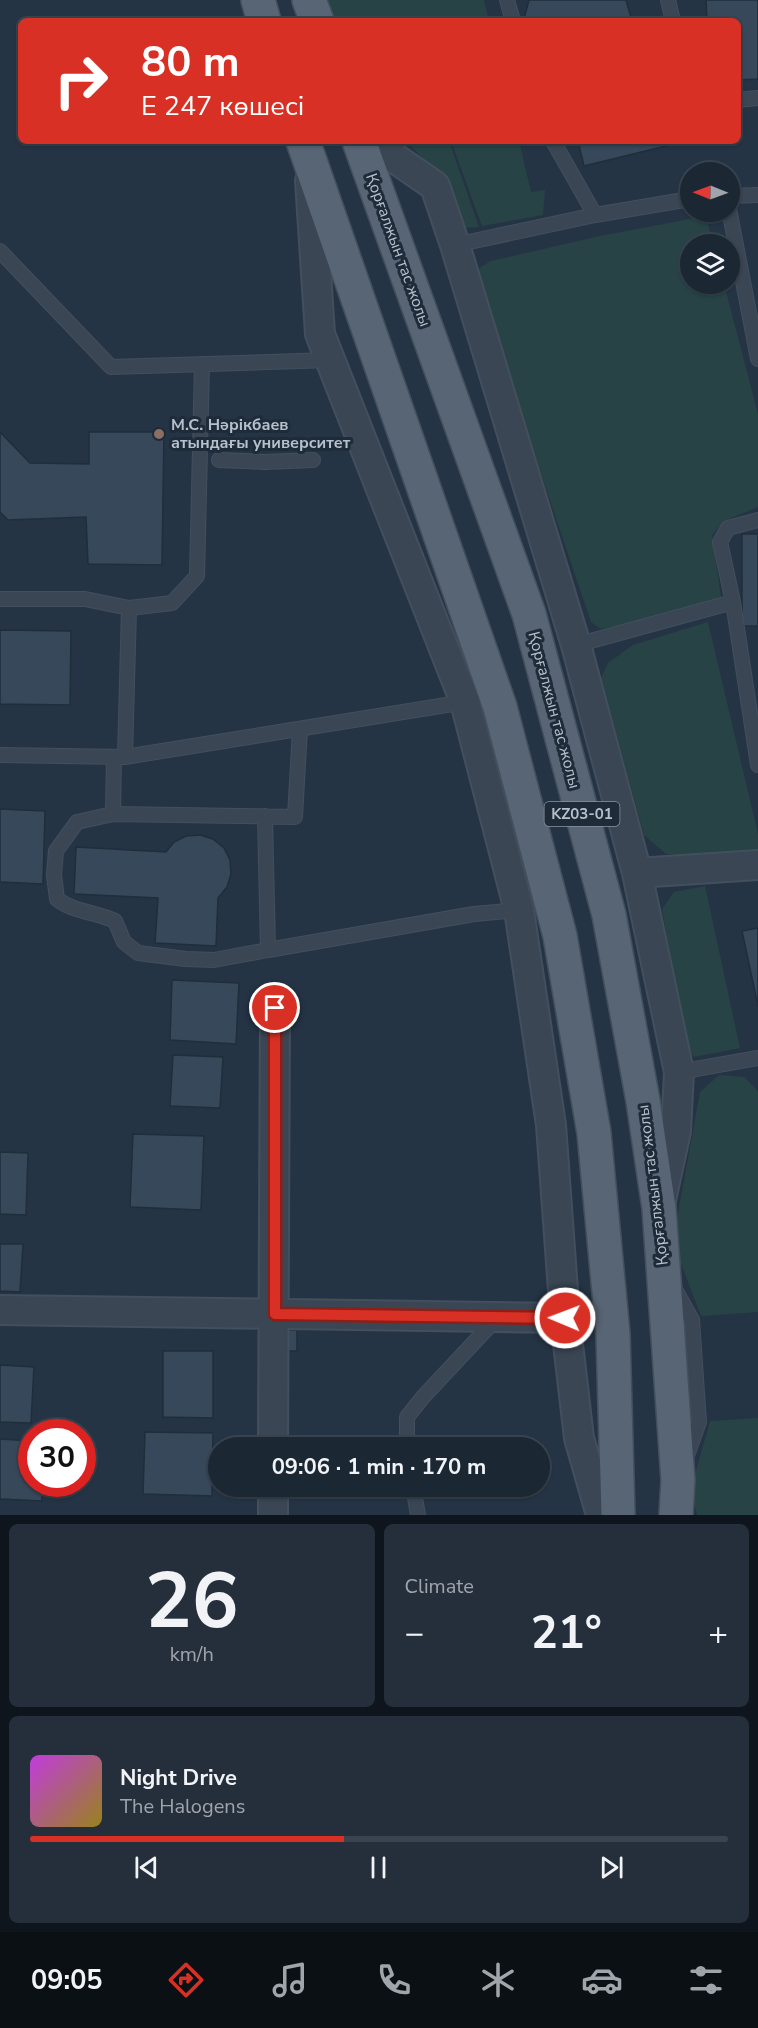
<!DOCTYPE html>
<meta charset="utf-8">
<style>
:root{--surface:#1c2734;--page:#252f3c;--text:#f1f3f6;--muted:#a0a5ac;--line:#3a444f;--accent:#d93025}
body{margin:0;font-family:"Nunito Sans",sans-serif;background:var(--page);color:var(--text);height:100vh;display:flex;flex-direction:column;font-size:22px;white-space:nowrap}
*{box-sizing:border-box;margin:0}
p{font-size:20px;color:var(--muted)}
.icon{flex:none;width:33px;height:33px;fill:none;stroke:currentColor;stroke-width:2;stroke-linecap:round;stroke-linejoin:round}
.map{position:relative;height:1515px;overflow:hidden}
.drawer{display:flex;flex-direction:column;gap:9px;padding:9px;background:#0f151d;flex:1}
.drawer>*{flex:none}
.guide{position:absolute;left:18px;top:18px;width:723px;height:126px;border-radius:9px;box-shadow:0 2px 4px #0004,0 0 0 2px var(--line);background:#d93025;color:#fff;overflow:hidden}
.needle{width:39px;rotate:271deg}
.controls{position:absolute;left:680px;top:162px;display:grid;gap:12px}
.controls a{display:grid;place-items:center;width:60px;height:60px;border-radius:50%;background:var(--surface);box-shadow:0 2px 4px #0004,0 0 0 2px var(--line);font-size:30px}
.speed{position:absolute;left:18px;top:1419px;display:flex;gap:12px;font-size:30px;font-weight:700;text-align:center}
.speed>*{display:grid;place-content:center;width:78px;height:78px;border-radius:50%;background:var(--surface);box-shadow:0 2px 4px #0004,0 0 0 2px var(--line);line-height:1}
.speed .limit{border:9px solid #d22;background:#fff;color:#111}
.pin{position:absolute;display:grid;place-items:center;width:51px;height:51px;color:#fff;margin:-26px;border:3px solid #fff;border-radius:50%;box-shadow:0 2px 6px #0007}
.me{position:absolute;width:66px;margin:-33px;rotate:271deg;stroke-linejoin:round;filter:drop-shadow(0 0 4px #0008)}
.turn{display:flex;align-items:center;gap:21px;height:126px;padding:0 24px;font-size:27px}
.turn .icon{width:78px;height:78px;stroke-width:2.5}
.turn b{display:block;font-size:42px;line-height:51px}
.big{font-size:45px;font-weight:700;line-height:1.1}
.drawer .tile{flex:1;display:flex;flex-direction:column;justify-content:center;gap:9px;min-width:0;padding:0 21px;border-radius:9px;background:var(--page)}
.drawer .dial{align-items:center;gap:0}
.dial b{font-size:78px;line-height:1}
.song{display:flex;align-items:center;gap:18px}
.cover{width:72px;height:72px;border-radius:9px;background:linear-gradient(135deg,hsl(290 70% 55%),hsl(50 70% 35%))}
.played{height:6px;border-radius:3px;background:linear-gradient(90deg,var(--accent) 45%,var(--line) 45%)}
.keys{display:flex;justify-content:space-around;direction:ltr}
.heat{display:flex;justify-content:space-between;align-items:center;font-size:33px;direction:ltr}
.drawer .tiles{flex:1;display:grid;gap:9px;grid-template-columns:1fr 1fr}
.tile:last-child{grid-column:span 2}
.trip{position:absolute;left:208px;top:1437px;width:342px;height:60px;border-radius:30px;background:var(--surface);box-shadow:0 2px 4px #0004,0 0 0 2px var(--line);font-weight:700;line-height:60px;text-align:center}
.dock{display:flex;height:96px;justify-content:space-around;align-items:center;background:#0b1015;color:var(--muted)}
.dock .icon{width:42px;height:42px}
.dock .current{color:var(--accent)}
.dock b{font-size:27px;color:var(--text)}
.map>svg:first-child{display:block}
.green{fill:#274345}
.building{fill:#37485b;stroke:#202d3b;stroke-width:1.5}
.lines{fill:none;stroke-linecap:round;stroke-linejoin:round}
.service-casing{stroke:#434f5d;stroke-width:16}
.minor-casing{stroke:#434f5d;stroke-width:32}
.primary-casing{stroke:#434f5d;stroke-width:36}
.service{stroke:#3a4654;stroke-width:14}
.minor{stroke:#3a4654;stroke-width:28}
.primary{stroke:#586574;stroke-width:33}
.route-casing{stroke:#8d1f18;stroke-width:15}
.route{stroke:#d93025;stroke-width:10}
.education-dot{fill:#8d6e63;stroke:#1e2b39;stroke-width:2}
.labels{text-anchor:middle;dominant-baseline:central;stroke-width:6;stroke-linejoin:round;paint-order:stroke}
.shield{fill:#1e2b39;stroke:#8994a1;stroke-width:1.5}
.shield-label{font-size:15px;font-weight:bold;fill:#b7c1cd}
.street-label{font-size:16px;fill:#b7c1cd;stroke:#1e2b39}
.poi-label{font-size:16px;font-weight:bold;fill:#b7c1cd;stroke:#1e2b39;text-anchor:start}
</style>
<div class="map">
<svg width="758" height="1515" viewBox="0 0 758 1515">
<rect width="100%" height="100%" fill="#253445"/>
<path class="green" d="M327,0H484L489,21H334Z
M406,141H449L479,227L460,228L439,175Z
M451,141H519L531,192L545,190L543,215L482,226Z
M706,216L713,244H690V284H724L758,414V507L724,521L712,535L721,597L626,624L601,629L591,622L474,275L482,266L491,261L600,236Z
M708,622L758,834V851L697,857L666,854L644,835L601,678L608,663L633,645Z
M705,886L740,1048L694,1057L684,1044L662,909L674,892Z
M719,1075L744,1077L758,1091V1312L701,1316L677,1253L678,1213L700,1092Z
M758,1418V1515H697L691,1489L710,1421Z"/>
<path class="building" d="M529,0H626L632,21H526L525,15Z
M706,0H758V79L738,80V21H707Z
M578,141H665L666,146L584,166Z
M0,432L30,463L89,464V432H164L162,565L88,564L86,517L8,520L0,512Z
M742,534H758V626H742Z
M0,630L71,631L70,705L0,704Z
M0,809L45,811L43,884L0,882Z
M200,835L213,839L224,848L230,860L231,874L227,887L218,898L216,946L155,943L158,898L74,894L76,847L166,852L174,842L186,836Z
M758,928V1006L742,931Z
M172,980L239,983L236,1044L170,1040Z
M173,1055L223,1057L220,1108L170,1106Z
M133,1134L204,1136L201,1210L130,1207Z
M0,1152L28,1153L26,1215L0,1214Z
M0,1244H23L20,1292L0,1291Z
M280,1330H297V1351H280Z
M163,1351H213V1418L163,1417Z
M0,1365L34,1367L31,1423L0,1422Z
M145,1432L213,1433L212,1496L143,1494Z
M0,1439L32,1441V1484H42V1501L0,1499Z"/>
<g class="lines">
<defs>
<path id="service" d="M507,0L513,21
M668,0L673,21
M738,100L758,98
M553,141L595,215
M729,196L758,195
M729,209L758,359
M455,245L595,215L690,199
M0,251L111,367L331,360
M219,460L265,462L313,460
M0,599H85L129,608
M733,602L720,542L728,528L758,520
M576,645L733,602L758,765
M0,755L125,757L465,702
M114,757L113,814L295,817L300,729
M125,757L129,608L172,603L197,576L202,364
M113,814L77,822L56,851L54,875L57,899C73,912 96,912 115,921L124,942L138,953L186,959L214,960L268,950
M265,816L268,950L474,914L519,910
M679,1072L758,1058
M673,1286L692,1320L699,1422L686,1458
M407,1448V1417L423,1397L496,1319
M413,1486L418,1515"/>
<path id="minor" d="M370,141L435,186L455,245L576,645L637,873L679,1072L676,1131L661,1200
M310,181L320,334L465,702L519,910L551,1125L565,1318L579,1438L601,1515
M637,873L758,865
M0,1310L565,1318
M273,1448L275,1008
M273,1515V1486"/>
<path id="primary" d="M258,0L264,21
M309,0L317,21
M303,141L500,707L560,936L594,1133L613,1334L618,1515
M359,141L529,614L609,915L643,1101L659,1208L678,1480L676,1515"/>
</defs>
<use href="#service" class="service-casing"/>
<use href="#minor" class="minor-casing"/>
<use href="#primary" class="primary-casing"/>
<use href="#service" class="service"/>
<use href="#minor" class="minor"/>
<use href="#primary" class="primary"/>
</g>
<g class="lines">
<defs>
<path id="route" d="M275,1008V1314L565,1318"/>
</defs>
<use href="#route" class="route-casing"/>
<use href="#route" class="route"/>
</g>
<circle class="education-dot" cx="159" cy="434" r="6"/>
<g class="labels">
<rect class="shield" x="544.5" y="802" width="75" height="24" rx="4.5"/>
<g class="shield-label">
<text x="582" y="814">KZ03-01</text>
</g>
<g class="street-label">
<text transform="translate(398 250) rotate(70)">Қорғалжын тас жолы</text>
<text transform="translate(554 710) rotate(75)">Қорғалжын тас жолы</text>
<text transform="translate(653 1185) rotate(-97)">Қорғалжын тас жолы</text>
</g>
<g class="poi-label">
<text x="171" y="425">М.С. Нәрікбаев<tspan x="171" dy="18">атындағы университет</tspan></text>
</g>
</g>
</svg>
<div class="controls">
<a><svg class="needle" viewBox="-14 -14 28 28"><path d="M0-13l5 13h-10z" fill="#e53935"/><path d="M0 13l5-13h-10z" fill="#a0a5ac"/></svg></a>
<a><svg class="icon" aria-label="layers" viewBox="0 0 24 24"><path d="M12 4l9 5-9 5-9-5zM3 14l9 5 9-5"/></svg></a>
</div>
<div class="speed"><div class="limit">30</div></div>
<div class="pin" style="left:275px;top:1008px;background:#d93025"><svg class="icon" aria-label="arrive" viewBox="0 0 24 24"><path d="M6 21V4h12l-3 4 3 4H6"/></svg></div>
<svg class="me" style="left:565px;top:1318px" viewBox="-20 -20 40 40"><circle r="17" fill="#d93025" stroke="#fff" stroke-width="3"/><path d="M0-11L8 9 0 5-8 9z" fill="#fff"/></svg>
<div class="trip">09:06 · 1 min · 170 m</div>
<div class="guide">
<div class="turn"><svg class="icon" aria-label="right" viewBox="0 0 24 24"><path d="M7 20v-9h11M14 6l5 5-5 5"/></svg><div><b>80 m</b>Е 247 көшесі</div></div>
</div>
</div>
<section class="drawer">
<div class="tiles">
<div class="tile dial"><b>26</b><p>km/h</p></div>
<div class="tile"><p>Climate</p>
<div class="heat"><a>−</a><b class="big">21°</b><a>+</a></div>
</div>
<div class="tile">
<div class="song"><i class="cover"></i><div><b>Night Drive</b><p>The Halogens</p></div></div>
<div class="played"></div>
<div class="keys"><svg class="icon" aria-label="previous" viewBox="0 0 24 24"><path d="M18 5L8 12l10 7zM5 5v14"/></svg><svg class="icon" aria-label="pause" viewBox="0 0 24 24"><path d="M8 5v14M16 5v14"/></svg><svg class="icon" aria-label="next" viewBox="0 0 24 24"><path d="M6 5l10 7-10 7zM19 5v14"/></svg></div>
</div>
</div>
</section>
<nav class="dock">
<b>09:05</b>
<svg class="icon current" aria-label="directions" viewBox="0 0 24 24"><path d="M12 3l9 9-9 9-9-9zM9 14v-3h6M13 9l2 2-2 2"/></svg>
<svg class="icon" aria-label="music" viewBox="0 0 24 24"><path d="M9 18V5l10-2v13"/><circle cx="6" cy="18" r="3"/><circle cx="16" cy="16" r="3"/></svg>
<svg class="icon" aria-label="phone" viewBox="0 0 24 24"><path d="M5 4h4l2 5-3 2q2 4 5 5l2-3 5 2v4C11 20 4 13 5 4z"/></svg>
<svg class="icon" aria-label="climate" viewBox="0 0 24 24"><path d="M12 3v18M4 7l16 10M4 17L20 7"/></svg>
<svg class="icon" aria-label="car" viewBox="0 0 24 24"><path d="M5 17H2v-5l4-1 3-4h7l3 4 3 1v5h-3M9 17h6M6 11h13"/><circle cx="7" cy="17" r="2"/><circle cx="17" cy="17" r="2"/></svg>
<svg class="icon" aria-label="filters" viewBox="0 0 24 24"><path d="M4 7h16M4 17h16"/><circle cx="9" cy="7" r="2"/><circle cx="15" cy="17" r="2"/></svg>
</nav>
